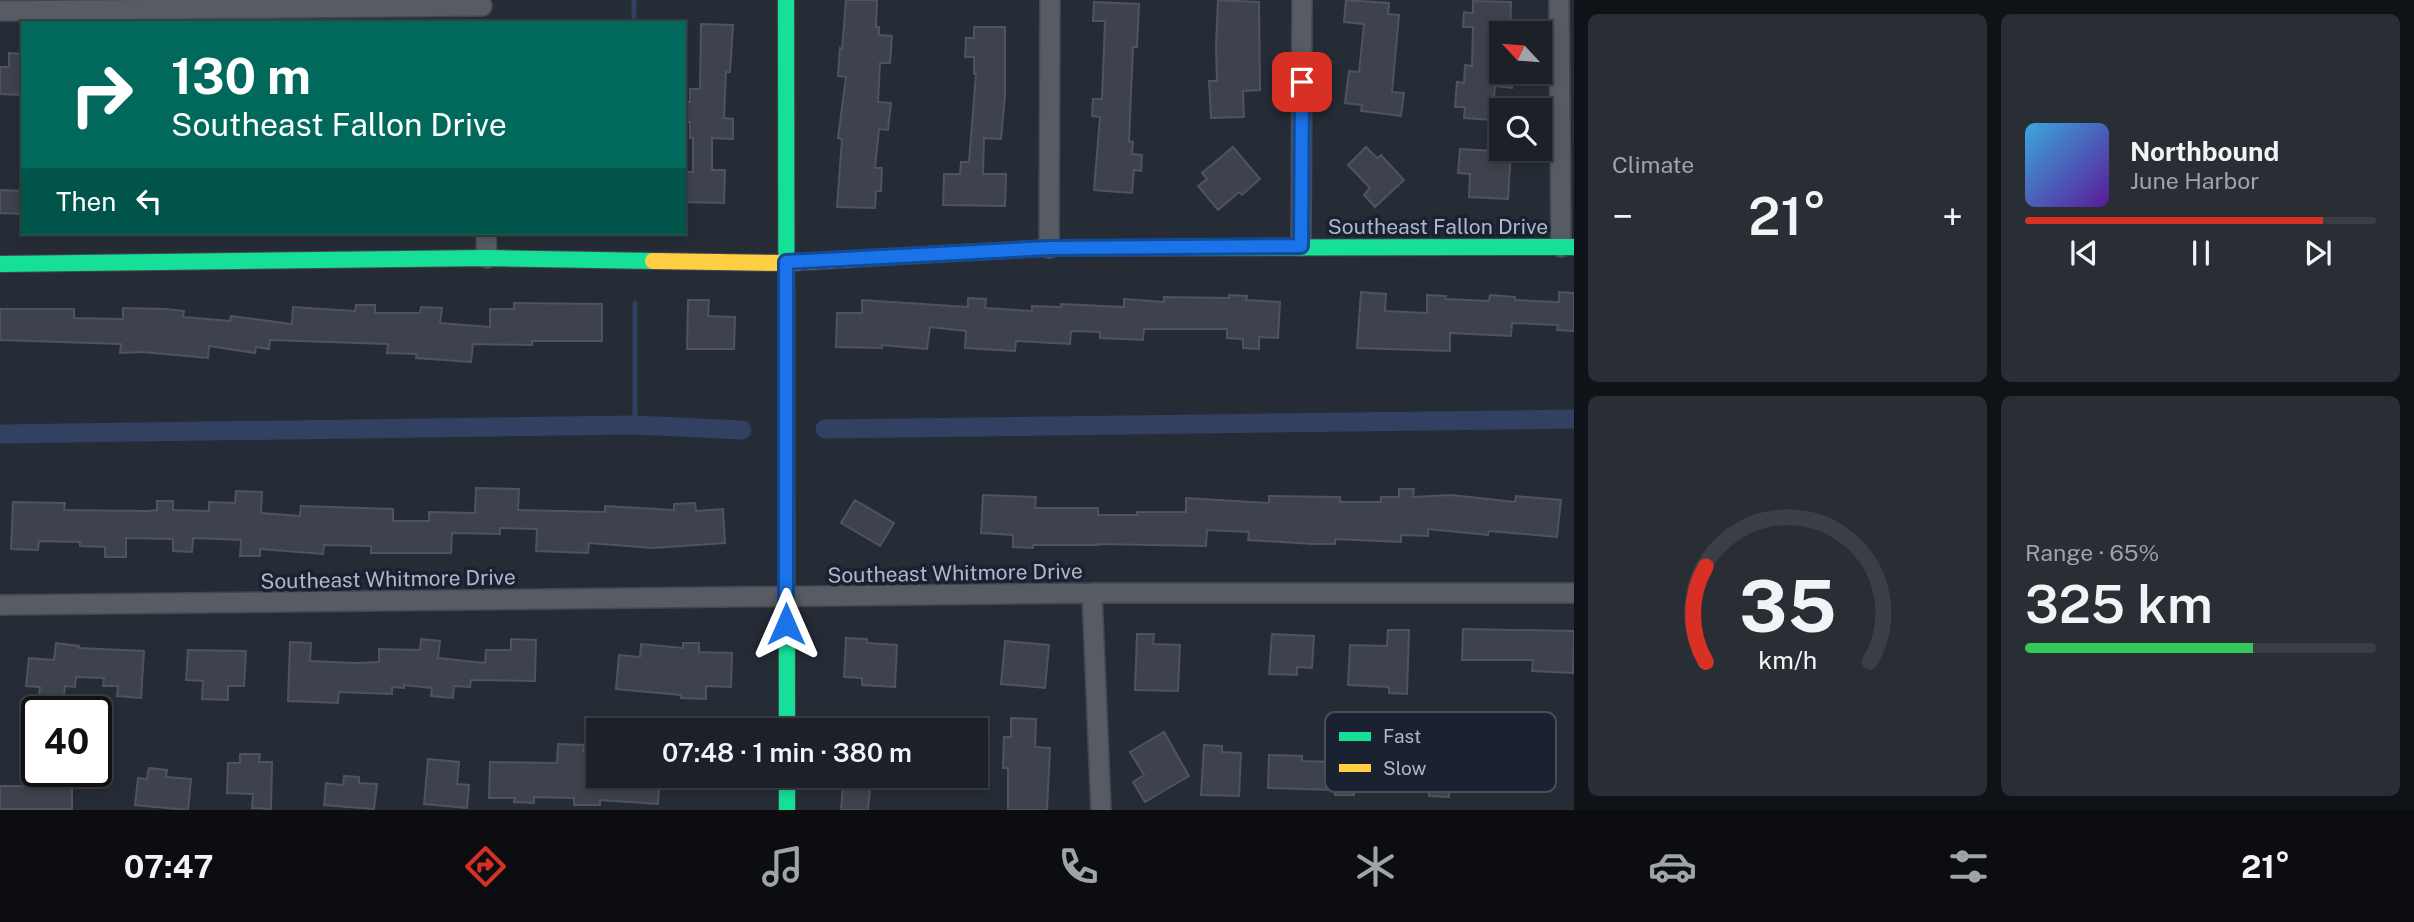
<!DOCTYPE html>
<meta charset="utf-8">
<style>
:root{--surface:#1c2128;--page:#292e34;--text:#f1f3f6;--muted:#a0a3a8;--line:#3a3e45;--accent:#d93025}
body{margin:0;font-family:"Public Sans",sans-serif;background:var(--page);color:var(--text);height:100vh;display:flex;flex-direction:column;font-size:26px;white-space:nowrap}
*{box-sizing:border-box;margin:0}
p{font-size:23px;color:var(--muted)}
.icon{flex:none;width:38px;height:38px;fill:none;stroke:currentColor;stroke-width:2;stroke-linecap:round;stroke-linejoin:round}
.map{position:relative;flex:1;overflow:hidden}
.side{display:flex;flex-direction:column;gap:14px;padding:14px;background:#0f1216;width:840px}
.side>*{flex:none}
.hud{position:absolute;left:21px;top:21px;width:665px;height:214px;border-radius:0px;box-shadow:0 4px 10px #0003,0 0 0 2px var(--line);background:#00695c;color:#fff;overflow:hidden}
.needle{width:46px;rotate:296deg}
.buttons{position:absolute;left:1489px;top:21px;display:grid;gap:14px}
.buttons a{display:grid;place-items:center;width:63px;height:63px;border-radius:0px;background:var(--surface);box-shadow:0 4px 10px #0003,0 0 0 2px var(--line);font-size:35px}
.speed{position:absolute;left:21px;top:696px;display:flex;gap:14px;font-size:35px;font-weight:700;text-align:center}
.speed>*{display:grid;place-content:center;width:91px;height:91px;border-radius:50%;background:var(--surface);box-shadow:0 4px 10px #0003,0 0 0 2px var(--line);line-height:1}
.speed .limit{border:4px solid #111;border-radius:10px;background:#fff;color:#111}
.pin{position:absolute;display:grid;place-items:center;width:60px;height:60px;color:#fff;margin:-30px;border-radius:14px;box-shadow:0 4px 10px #0006}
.me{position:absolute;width:77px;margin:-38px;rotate:0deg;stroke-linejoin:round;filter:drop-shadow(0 0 5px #0008)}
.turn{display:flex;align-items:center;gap:24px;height:147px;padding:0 35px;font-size:32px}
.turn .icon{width:91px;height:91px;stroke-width:2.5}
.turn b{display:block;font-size:49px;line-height:60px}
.then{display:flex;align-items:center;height:66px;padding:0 35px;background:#0003;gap:14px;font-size:26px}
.big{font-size:52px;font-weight:600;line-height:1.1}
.side .tile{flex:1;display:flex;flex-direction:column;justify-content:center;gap:10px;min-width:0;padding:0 24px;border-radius:10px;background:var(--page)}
.side .dial{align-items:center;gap:0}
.dial svg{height:182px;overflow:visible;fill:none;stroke:var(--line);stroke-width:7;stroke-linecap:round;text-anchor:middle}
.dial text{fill:var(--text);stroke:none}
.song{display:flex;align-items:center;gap:21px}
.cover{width:84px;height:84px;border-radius:10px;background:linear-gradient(135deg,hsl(200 70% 55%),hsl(270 70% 35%))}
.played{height:7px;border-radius:4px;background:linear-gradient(90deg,var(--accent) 85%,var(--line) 85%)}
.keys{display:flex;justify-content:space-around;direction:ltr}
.heat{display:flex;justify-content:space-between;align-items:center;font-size:38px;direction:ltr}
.charge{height:10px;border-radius:5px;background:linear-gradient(90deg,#34c759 65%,var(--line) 0)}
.side .tiles{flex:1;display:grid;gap:14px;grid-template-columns:repeat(2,1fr)}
.trip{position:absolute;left:586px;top:718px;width:402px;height:70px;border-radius:0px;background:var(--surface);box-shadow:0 4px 10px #0003,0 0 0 2px var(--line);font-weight:600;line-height:70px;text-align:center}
.dock{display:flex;height:112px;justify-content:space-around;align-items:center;background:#0b0d10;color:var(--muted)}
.dock .icon{width:49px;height:49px}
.dock .on{color:var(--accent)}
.dock b{font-size:32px;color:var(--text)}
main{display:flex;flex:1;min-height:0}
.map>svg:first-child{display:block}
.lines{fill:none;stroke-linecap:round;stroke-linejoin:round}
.stream{stroke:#324161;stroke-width:5}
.canal{stroke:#324161;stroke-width:19}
.building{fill:#3e424c;stroke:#4e545e;stroke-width:2}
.street-casing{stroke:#43474f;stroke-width:22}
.fast-casing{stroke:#43474f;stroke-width:18}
.slow-casing{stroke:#43474f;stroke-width:18}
.street{stroke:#565b64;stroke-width:19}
.fast{stroke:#16e098;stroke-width:16}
.slow{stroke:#ffcf43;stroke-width:16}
.route-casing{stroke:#114b97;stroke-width:18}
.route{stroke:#1a73e8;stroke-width:12}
.labels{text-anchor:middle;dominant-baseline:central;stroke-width:7;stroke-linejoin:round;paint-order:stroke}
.street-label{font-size:21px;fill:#afb7c8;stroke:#1a2131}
.key{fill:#1a2131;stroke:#474e5e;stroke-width:2}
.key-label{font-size:19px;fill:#afb7c8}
</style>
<main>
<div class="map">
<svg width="1574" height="810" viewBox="0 0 1574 810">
<rect width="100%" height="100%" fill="#262c36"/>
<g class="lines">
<path class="stream" d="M634,23V0
M635,425V303"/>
<path class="canal" d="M825,429L1574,419
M0,434L635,425L742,430"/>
</g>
<path class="building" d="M846,0H877L876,27H879V35L892,36L890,63H880L878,102L891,103L888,130L879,129L875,168H882L881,191H876L875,208L837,207L842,139L838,138L846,77L838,76L840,48L842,49Z
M1218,0L1259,2L1260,90L1243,91L1244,117L1211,118L1209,81H1217L1216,46Z
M1346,0L1389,3L1388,14L1399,15L1392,92L1404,93L1401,116L1361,111L1362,105L1345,103L1349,71L1359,72L1364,24L1344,22Z
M1473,1L1511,2L1510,33H1502V72H1513L1512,88L1495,86L1492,120L1464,118L1465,107H1455L1457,82L1464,83L1465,65L1472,66L1473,27H1463L1464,12L1473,13Z
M1094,2L1139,4L1137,47H1133L1129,141L1133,142L1132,154L1142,155L1141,171L1134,170L1132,193L1094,190L1100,117L1092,116L1093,99H1102L1105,21H1093Z
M701,24L733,25L730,72H726L724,118L733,119V139L712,138V170H725L724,203L684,202V172H693V138H690V122H684V102H690V89H700Z
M974,27H1005V95L1001,139L984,138L983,174H1006L1005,206L943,205L944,174H960L961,162H969L976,74H974V57H965L966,38H974Z
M9,53L23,54V95L0,94V67H9Z
M1233,147L1260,179L1242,195L1239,192L1218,210L1198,186L1207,179L1202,173Z
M1366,147L1377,158L1381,155L1404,180L1375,207L1364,195L1370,188L1348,165Z
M1460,149L1511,152L1508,199L1469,197L1470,174L1458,173Z
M0,190L23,191V214L0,213Z
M1361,292L1386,294L1385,311L1427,313V295L1446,296L1445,299L1489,301L1490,295L1515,297V300L1559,302V292L1574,293V331L1557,330L1558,325L1512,323L1511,336L1450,333V351L1357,348Z
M1229,295L1247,296L1246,300L1280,302L1278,338L1259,337V349L1243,348V339L1227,338V329H1144L1143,340L1100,338V332L1071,331L1070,344L1016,341L1015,351L965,348L966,331L930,327L927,349L882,345V348L836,347L837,313H862V300L968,307V298L986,299L985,308L1032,311V306L1061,307V304L1124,307V299L1164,302V297L1229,298Z
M688,300H709L708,316L735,317L734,349H687Z
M514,303L602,304V341H532V345L473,344L471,362L416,358L417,354L387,353L388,344L270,340L269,349L256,347L255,353L209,346L208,358L142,352L120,353L121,344L0,340V309H74V318L123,319V308L165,309L184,311L183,317L230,321L231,316L292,324L293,307L355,311L356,305H375V313H420L421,307L442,308L440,323L490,327V309H514Z
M476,488L519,489L518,510L605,512V506L674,510V504L695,503L696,511L723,509L725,543L653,548L589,543L588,553L536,551L537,529L500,528V534L452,533L451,553H371V546L324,545L323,554L260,549V556H240L241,540L193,538L192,552L173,551V539L126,538V557H105V547L80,546V542L39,541L38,550L11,549L13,502L65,503L64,510L148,511L157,510V501H173V510L209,511V502L235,503L236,491L262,492L261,513L300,516L301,506L393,509V521H429V512L475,513Z
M1399,489H1414L1413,497L1451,495L1515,502L1516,496L1561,500L1557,537L1489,531L1488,535L1428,529V536L1401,535V542L1335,539V544H1313L1248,540L1249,532L1207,530L1206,546L1098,544V545H1033V548L1013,547V535L981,533L983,495L1036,497L1035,508H1098V515H1137V512H1186V498L1269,503V496L1340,497V502H1381V497H1399Z
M855,500L894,523L880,546L841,523Z
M1463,629L1574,631L1573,673L1532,671L1533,660H1462Z
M1388,630H1409L1407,694L1389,693V687L1348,685L1350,645L1387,646Z
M1137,634H1154L1153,644L1180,645L1178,691L1135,690Z
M1272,634L1314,636L1312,668L1297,667V675L1269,674Z
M846,638L867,639V643L897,645L895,687L862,685V678L844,677Z
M421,639L440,641L438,658L485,663L486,650H511V639L536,640L535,681L471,680L470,687L454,686L453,698L431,696L432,688L404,685V688L392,687V694L339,692L338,703L288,701L290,642L311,643L310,661L356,663L379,662V649L420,650Z
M1005,641L1049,645L1045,688L1001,684Z
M56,643L79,646V648L144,651L141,698L117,696L118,686H103L104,678L76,677L75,687L65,686L64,697L39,695L40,687L26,686L29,658L54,660Z
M683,643H699V652L732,653L731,687L706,686V699L681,698V695L616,689L619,655L640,657L641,644L683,648Z
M188,650L246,651L244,686H228V700L202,699L203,681L186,680Z
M1011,718L1036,719L1035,747L1050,748L1047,810H1008V768H1003L1004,737H1011Z
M1164,732L1189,776L1145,802L1133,782L1144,775L1130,752Z
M558,744L584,745L583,751H598V775H660L658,804L600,800V805H574V798L534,797V803L514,802L515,798H489L490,762L557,763Z
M1204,745L1222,746V752L1241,753L1239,796L1201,795Z
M1400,746L1451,748L1450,756L1498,755V762H1513V790H1449V797L1429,796V789L1398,786H1354V795H1335V790L1268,788L1269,755L1302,756V761L1336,762V760H1347V751H1363V759H1400Z
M240,754H260L259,762H272L271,809L252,808L253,794L227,793L228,763H240Z
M428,759L459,762L457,784L469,785L467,808L424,804Z
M149,768L167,770L166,777L191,779L188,810L135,805L138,778L147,779Z
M344,776L359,777V783L377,784L374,809L324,805L326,783L343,785Z
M0,786H72V809H0Z
M843,786L870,788L868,810H841Z"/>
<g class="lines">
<defs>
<path id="street" d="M1559,0L1561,247
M0,11L482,6
M486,233L487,258
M1301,246L1302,0
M1049,248L1050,0
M1092,593L1101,810
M0,605L1092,593H1574"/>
<path id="fast" d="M786,0L787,730
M939,254L1049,248L1574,247
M0,264L487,258L653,261
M787,775V810"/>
<path id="slow" d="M653,261L786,263L939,254"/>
</defs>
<use href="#street" class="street-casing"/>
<use href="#fast" class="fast-casing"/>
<use href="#slow" class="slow-casing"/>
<use href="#street" class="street"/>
<use href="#fast" class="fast"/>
<use href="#slow" class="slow"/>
</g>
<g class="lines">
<defs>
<path id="route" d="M786,624V262L1049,248L1301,246L1302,82"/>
</defs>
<use href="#route" class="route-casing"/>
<use href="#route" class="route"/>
</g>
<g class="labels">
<g class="street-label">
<text x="1438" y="226">Southeast Fallon Drive</text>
<text transform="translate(955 573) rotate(-1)">Southeast Whitmore Drive</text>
<text transform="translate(388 579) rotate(-1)">Southeast Whitmore Drive</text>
</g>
</g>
<rect x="1325" y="712" width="231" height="80" rx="10" class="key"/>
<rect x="1339" y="732" width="32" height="9" fill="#16e098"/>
<rect x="1339" y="764" width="32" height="8" fill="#ffcf43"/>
<g class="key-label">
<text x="1383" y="743">Fast</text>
<text x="1383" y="775">Slow</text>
</g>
</svg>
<div class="buttons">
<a><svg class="needle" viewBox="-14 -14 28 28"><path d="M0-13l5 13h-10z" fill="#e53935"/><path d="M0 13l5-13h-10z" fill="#a0a3a8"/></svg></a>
<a><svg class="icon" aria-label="search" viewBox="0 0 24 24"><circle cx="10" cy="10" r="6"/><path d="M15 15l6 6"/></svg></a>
</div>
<div class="speed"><div class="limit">40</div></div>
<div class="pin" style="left:1302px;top:82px;background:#d93025"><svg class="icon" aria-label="arrive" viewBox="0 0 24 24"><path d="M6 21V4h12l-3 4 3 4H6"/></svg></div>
<svg class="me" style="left:786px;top:624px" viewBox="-20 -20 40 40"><path d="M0-17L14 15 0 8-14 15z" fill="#1a73e8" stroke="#fff" stroke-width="4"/></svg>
<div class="trip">07:48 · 1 min · 380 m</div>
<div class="hud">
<div class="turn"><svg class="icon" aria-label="right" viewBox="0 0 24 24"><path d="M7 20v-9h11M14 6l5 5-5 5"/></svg><div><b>130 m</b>Southeast Fallon Drive</div></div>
<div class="then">Then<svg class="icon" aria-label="left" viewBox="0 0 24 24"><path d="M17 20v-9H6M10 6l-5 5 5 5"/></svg></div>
</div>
</div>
<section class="side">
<div class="tiles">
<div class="tile"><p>Climate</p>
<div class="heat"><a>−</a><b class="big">21°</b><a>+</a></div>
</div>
<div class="tile">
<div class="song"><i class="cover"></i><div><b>Northbound</b><p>June Harbor</p></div></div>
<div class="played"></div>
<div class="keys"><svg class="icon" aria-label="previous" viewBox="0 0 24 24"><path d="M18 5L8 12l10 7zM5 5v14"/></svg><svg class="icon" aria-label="pause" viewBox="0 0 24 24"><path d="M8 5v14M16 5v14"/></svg><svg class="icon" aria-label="next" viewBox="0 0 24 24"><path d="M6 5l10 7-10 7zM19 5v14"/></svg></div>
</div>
<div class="tile dial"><svg viewBox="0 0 100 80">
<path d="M14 69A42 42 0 1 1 86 69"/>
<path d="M14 69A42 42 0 0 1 14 27" stroke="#d93025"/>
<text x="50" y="56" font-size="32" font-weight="700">35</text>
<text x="50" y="72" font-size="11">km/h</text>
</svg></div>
<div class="tile"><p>Range · 65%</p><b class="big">325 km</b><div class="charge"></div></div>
</div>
</section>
</main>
<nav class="dock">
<b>07:47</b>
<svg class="icon on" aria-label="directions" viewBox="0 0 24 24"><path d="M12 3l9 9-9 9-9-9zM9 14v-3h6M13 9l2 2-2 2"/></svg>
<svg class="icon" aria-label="music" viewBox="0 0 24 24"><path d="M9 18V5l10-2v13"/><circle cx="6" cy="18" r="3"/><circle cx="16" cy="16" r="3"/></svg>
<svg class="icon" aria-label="phone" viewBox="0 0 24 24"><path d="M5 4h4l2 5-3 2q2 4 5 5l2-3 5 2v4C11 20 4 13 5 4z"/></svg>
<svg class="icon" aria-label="climate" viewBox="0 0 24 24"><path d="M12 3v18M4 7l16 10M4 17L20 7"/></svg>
<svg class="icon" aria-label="car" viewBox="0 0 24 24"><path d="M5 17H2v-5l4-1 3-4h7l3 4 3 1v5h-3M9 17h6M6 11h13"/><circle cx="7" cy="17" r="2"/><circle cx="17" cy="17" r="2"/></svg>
<svg class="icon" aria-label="filters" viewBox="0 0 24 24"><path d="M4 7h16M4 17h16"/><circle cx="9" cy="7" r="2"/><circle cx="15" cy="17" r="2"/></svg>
<b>21°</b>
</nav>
